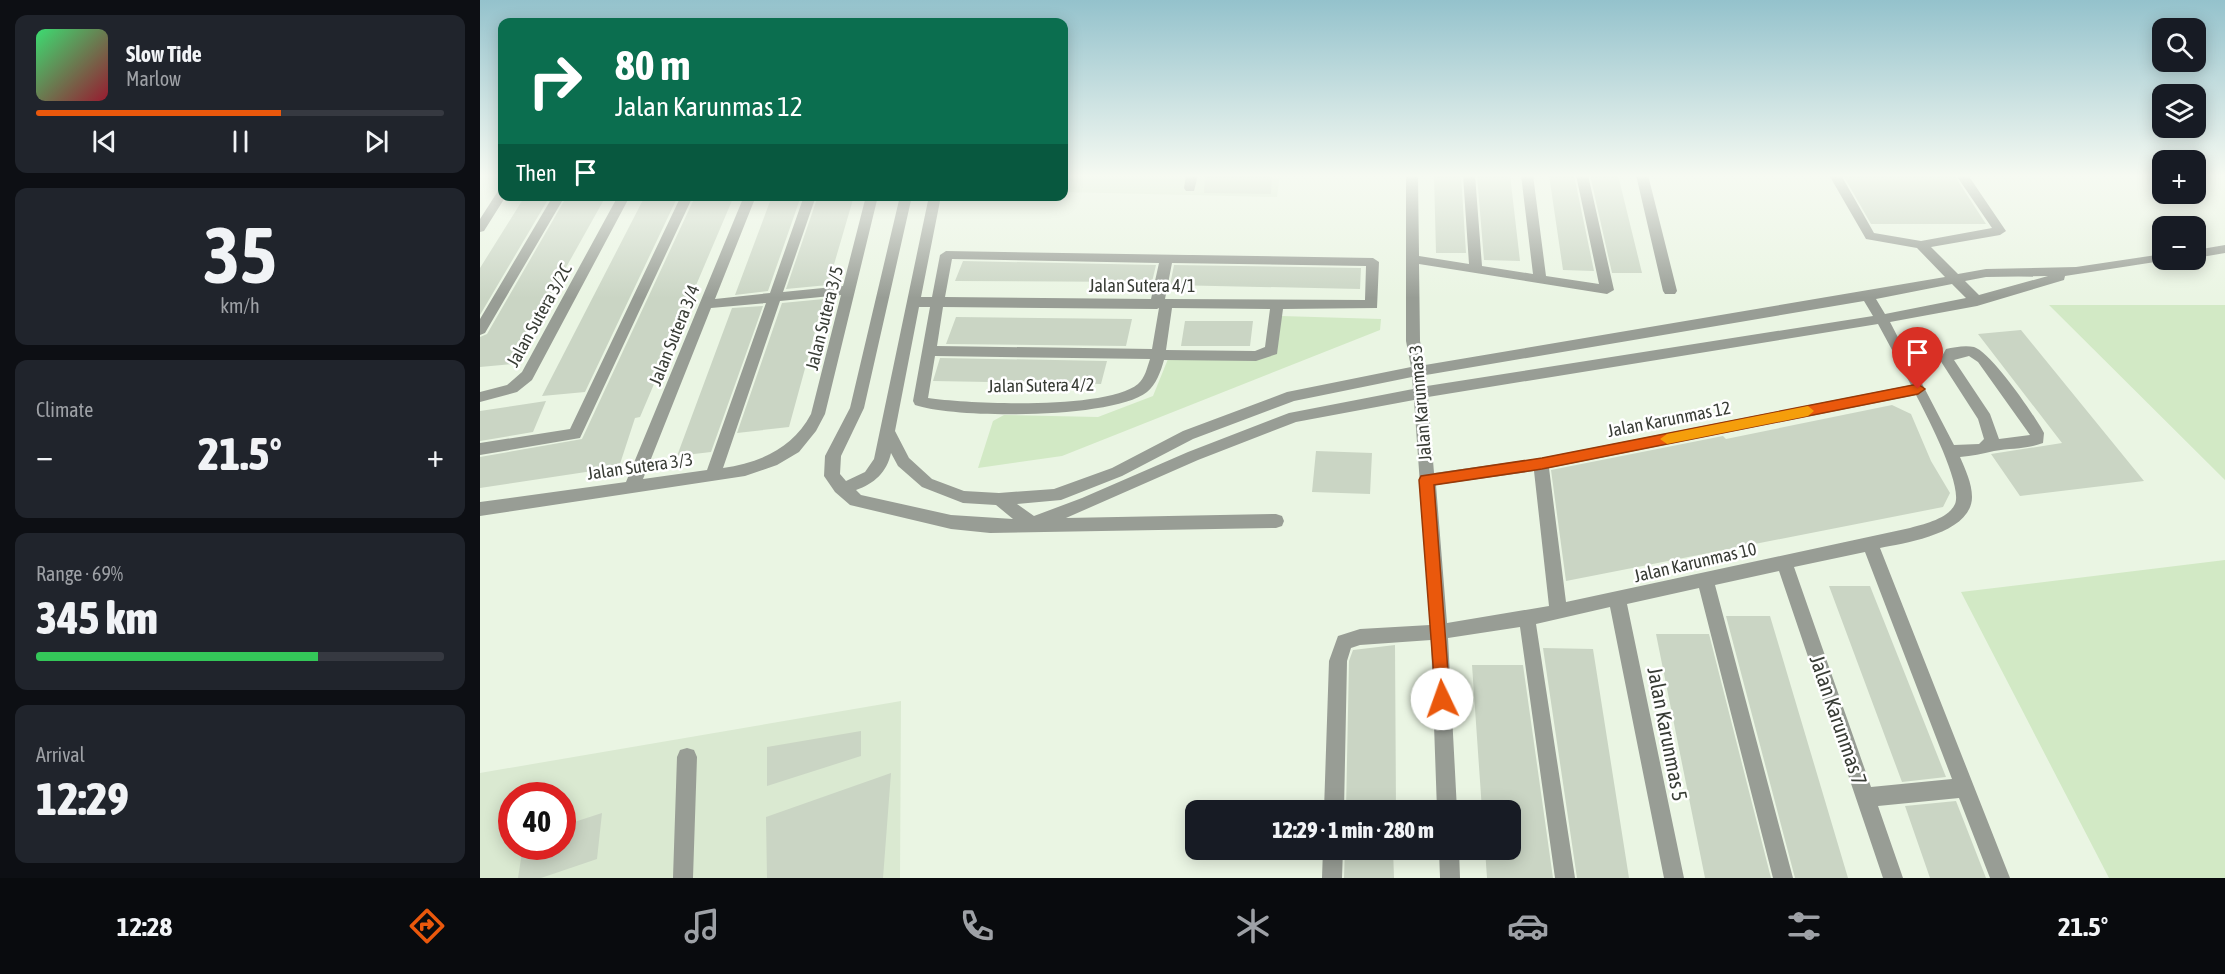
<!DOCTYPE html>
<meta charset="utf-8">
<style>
:root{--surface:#171b24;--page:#20242c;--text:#f1f3f6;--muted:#9ea1a6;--line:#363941;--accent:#ea580c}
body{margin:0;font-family:"Asap Condensed",sans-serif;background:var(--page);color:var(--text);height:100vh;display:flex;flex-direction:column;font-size:22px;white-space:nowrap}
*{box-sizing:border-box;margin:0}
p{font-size:20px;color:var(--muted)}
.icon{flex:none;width:33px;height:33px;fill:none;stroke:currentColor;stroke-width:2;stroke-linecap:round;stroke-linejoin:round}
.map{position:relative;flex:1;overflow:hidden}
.panel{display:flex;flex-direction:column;gap:15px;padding:15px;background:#0d0f14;width:480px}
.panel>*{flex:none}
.guide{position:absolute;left:18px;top:18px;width:570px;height:183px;border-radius:12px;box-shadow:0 3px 15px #0003;background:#0b6e4f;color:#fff;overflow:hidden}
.buttons{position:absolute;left:1672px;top:18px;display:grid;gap:12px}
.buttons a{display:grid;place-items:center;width:54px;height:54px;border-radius:12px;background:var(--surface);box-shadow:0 3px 15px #0003;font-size:30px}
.speed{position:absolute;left:18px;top:782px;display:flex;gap:12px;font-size:30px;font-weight:700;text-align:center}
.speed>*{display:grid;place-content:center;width:78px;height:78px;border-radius:50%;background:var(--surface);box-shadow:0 3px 15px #0003;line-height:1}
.speed .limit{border:9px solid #d22;background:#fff;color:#111}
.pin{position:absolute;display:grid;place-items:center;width:51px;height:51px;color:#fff;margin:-62px -26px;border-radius:50% 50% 50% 0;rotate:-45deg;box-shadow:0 0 6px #0007}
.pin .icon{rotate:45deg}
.me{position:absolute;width:66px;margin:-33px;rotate:357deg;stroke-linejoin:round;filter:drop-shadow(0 0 4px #0008)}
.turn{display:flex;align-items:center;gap:21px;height:126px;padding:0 18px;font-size:27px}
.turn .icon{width:78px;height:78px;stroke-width:2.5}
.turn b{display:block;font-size:42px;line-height:51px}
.then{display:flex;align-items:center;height:57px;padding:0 18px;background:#0003;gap:12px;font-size:22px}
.big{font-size:45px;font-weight:800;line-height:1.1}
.panel .widget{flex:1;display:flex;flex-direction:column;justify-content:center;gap:9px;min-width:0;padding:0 21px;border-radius:12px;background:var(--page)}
.panel .dial{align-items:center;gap:0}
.dial b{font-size:78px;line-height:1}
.song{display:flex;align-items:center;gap:18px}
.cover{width:72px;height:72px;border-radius:9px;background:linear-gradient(135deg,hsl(140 70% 55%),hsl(350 70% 35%))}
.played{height:6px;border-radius:3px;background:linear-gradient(90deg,var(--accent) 60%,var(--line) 60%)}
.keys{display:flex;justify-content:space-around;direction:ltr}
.heat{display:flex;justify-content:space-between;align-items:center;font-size:33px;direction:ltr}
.charge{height:9px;border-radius:4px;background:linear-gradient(90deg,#34c759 69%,var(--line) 0)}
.trip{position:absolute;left:705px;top:800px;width:336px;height:60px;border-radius:12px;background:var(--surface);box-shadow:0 3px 15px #0003;font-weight:800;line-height:60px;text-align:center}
.tabs{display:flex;height:96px;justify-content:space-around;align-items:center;background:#090b0e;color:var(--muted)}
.tabs .icon{width:42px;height:42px}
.tabs .selected{color:var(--accent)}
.tabs b{font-size:27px;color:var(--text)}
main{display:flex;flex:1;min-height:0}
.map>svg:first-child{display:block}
.built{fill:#dae9d1;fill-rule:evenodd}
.green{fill:#d2e9c5}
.building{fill:#cad5c4}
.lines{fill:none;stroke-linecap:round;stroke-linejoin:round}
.minor{fill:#989d95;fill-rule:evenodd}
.route{fill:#ea580c;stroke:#983908;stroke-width:1.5}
.slow{fill:#f59e0b}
.labels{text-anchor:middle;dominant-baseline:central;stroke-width:5;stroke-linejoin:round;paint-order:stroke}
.street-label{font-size:18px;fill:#383c35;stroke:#fff}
.near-street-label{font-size:21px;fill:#383c35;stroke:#fff}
</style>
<main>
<section class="panel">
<div class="widget">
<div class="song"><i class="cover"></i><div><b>Slow Tide</b><p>Marlow</p></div></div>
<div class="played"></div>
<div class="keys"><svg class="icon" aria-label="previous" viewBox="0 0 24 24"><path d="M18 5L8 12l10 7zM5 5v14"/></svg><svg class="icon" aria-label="pause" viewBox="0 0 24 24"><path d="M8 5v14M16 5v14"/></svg><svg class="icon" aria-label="next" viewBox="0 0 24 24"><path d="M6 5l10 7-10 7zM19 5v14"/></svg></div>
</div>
<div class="widget dial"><b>35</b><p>km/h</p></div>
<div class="widget"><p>Climate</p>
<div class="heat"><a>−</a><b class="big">21.5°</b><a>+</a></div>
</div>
<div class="widget"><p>Range · 69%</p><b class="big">345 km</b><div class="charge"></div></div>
<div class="widget"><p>Arrival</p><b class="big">12:29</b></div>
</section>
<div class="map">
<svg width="1745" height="878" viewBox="0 0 1745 878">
<rect width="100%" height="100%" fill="#eaf5e3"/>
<path class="built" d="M584,175H800L797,197L584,192Z
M421,701L420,878H0V773ZM32,795H82V846H32Z"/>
<path class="green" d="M1569,305H1745V480Z
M801,316L901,319L900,330L582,456L498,468L513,421L524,415L618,417L673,396L688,359L797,353Z
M1745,560V878H1629L1481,592Z"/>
<path class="building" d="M725,175H792L791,194L724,193Z
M954,175H981L986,253H956Z
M997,175H1030L1040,261L1004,260Z
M1069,175H1094L1114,271L1083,270Z
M1110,175H1138L1162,273H1132Z
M1363,175H1474L1506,224H1391Z
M45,196H70L0,315V268Z
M87,196H126L32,364L0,367V337L7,334Z
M165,196H198L105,392L62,396Z
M254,196L160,417L155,418L139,467L0,488V457L102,439L214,199Z
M292,196H321L288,291L255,295Z
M338,196H374L348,285L306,289Z
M483,261L676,265L672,282L475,281Z
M694,265L881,268L880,289L690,285Z
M344,299L309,427L257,433L302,303Z
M283,306L231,452L197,456L252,308Z
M476,317L652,319L646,346L466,344Z
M705,321H773L770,346H701Z
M1541,330L1664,481L1540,496L1511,454L1582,443L1498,334Z
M460,358L627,361L621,384L453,381Z
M66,401L53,432L0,441V411Z
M1412,405L1431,414L1451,461L1470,493L1463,507L1086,581L1071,470L1243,436L1246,439Z
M836,451L892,453L890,494L832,492Z
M1349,586H1390L1466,777L1422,782Z
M1246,616H1290L1368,878H1315Z
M1176,634H1229L1291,878H1225Z
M915,645L916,810H866L869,661L873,650Z
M1063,648L1113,649L1149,878H1097Z
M992,665H1043L1073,878H1007L1005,849H1030V810H1002Z
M381,731V756L287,786V747Z
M411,773L403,878H287L286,817Z
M1476,801L1506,878H1450L1425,806Z
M122,813L117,859L61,878H38L43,846H82V826Z
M865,849H913L914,878H864Z"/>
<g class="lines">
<path class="minor" d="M706,175H718L714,191H706L704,188Z
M926,175H938L939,256L989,264L983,175H995L1002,266L1053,274L1041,175H1053L1066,276L1119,284L1096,175H1108L1134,290L1127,294L939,264L940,341L945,365L1465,277L1437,248L1386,239L1349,175H1361L1394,233L1441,241L1512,228L1476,175H1488L1526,231L1520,235L1451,247L1478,274L1506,269L1596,267L1683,254V260H1688L1585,276L1584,280L1497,306L1410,322L1474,445L1499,444L1504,439L1498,419L1460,360L1466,349C1474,347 1486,345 1494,347C1511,352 1555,416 1564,433L1563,443C1547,449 1531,448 1514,451C1502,454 1492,456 1480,457C1485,469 1492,483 1492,497C1492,533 1426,543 1400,548L1530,878H1510L1479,798L1398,806L1423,878H1403L1299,571L1235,585L1313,878H1293L1219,588L1147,604L1204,878H1184L1130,607L1056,624L1095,878H1075L1040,627L968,638L977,810H957L951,640L880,645L871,648L867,661L864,810H844L849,661L858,636L880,629L950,625L934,400L816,422L718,460L586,518L796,514L802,516L804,521L802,526L796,528L510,533L471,529L370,505L355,492L344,476L345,456L370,408L420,196H432L384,408L361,456L360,474L366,481L385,472L394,459L449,196H461L441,297H452L460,255L466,251L893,258L899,262L897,308L803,309L797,354L776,361L684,360C681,371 676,385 667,392C633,419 476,419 435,405L433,401L450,307H439L415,431L429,458L452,479L484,491L519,493L574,489L632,468L703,431L807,392L931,367L926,341ZM472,259L679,263L671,299L465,297ZM692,263L886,266L885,300L685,299ZM1568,276L1499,295L1485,281L1506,277ZM1472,284L1486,298L1405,314L1396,299ZM1384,301L1393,316L947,386L946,375ZM463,307L677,309L679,308L672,349L457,346ZM692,308L790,309L785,347L775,351L686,350ZM1398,324L1431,385L1061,458L954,473L948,397ZM455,356L670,359C667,368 665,378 658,384C626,410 490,404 448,398ZM1489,356L1498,362L1550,435L1519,439L1510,414L1474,360ZM932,377L933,389L809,413L708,452L602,498L554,516L537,504L581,500L642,476L713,439L814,401ZM1436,395C1446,414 1483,485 1475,504C1468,519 1444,524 1430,528L1086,602L1069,468ZM411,453L418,466L442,487L483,503L516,505L533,519L471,515L381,495L376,490C394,484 407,472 411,453ZM1054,471L1069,606L967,623L956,485ZM1385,552L1472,779L1391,787L1314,567Z
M1156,175H1168L1197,291L1195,294H1185L1183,291Z
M22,190V196H26L4,231L0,232V219L18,191Z
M73,196H85L5,333L0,335V319Z
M138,196H150L52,380L37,392L0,402V392L27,385L42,372Z
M201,196H213L100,438L0,455V443L90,429Z
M264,196H276L235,299L290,293L324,196H336L303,292L363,286L386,196H398L345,414L336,431L319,452L297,465L265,476L0,516V502L146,482ZM361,295L331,414C313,448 280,463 243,468L300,301ZM286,303L227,470L163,479L231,308Z
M1745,245V253L1716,258V250Z
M207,748L214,750L217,757L213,878H193L197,757L200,750Z
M843,849H863L862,878H842Z
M959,849H979L980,878H960Z"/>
</g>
<linearGradient id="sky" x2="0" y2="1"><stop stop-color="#94c2cc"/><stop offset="0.59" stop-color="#f6faf2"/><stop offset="1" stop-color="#f6faf2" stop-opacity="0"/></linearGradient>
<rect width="1745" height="298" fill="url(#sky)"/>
<path class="route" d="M1438,384L1445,389L1438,394L1062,469L954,485L970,699L968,704L962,706L956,704L939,480L941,476L1062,458Z"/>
<path class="slow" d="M1328,406L1334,411L1328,416L1187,444L1180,439L1187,434Z"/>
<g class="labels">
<g class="street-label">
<text x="662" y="285">Jalan Sutera 4/1</text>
<text transform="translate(59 315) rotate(-61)">Jalan Sutera 3/2C</text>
<text transform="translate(344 318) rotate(-76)">Jalan Sutera 3/5</text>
<text transform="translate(194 335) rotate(-68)">Jalan Sutera 3/4</text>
<text transform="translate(561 385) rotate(-1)">Jalan Sutera 4/2</text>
<text transform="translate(940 403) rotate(-95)">Jalan Karunmas 3</text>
<text transform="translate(1189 419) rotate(-11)">Jalan Karunmas 12</text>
<text transform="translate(160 466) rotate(-8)">Jalan Sutera 3/3</text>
<text transform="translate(1215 562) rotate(-13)">Jalan Karunmas 10</text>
</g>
<g class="near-street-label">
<text transform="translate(1359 720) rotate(71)">Jalan Karunmas 7</text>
<text transform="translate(1188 734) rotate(79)">Jalan Karunmas 5</text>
</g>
</g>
</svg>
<div class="buttons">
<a><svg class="icon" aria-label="search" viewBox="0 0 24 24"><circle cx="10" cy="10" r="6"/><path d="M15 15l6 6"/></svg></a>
<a><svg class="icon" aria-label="layers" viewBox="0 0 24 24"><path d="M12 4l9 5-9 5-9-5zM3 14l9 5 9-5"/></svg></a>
<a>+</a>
<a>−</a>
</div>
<div class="speed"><div class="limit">40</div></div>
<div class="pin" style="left:1438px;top:389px;background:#d93025"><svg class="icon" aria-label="arrive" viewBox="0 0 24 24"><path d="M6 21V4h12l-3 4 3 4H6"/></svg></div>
<svg class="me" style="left:962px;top:699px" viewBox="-20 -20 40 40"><circle r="19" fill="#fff"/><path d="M0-13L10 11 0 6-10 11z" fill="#ea580c"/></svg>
<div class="trip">12:29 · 1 min · 280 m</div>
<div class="guide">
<div class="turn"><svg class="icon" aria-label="right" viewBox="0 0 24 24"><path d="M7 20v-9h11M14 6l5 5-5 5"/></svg><div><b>80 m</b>Jalan Karunmas 12</div></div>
<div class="then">Then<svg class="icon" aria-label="arrive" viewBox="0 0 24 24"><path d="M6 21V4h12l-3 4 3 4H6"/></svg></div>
</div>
</div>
</main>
<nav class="tabs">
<b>12:28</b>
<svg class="icon selected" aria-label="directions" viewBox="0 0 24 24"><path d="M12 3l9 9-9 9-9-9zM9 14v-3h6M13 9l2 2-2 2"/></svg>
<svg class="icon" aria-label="music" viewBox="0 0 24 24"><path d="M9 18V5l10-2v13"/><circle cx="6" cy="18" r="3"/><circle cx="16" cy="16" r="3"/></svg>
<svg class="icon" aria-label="phone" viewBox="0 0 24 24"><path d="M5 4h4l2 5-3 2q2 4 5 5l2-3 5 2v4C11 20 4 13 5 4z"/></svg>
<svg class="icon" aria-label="climate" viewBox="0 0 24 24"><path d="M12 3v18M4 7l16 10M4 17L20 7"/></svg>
<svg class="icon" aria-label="car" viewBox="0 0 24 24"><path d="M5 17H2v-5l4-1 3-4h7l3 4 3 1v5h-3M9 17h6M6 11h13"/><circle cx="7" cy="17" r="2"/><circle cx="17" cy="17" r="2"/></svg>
<svg class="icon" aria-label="filters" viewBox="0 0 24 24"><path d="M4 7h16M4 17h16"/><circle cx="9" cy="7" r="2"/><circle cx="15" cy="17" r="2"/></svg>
<b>21.5°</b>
</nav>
